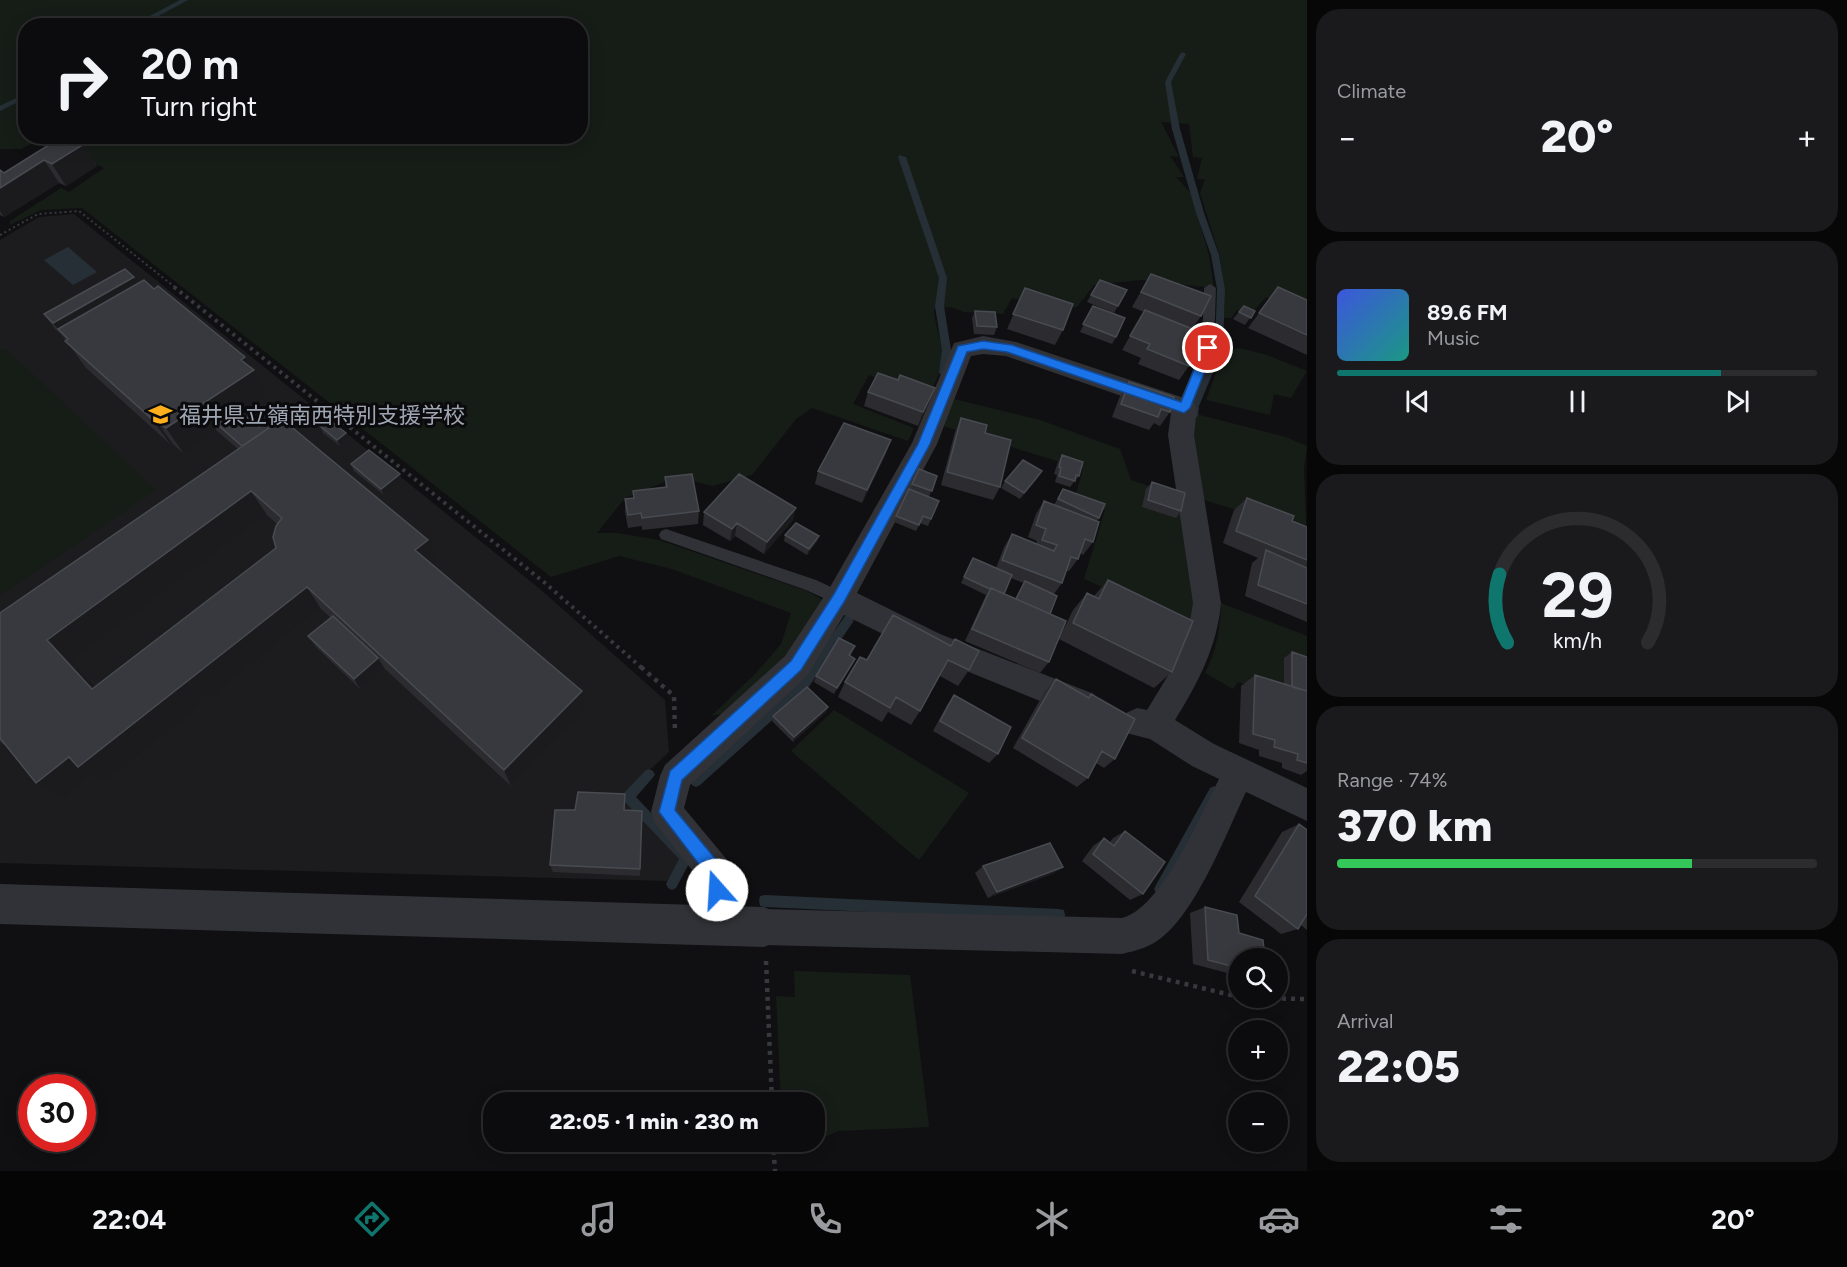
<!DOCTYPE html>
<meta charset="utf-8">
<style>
:root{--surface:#0c0c0e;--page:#1a1a1c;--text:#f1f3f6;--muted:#9a9b9e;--line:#2c2c2e;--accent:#0f766e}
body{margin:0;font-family:Figtree,"Noto Sans JP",sans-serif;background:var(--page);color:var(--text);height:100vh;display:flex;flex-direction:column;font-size:22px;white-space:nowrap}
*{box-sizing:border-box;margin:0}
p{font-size:20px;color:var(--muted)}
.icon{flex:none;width:33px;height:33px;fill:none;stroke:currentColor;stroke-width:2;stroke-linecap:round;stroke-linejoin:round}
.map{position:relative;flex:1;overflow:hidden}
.drawer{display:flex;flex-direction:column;gap:9px;padding:9px;background:#070708;width:540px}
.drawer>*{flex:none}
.top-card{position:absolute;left:18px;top:18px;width:570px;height:126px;border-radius:24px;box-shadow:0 3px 15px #0003,0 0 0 2px var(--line);background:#0c0c0e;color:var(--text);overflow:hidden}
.controls{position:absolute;left:1228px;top:948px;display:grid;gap:12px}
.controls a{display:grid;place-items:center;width:60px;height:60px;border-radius:50%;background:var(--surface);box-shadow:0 3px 15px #0003,0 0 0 2px var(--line);font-size:30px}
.speed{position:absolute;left:18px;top:1074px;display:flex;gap:12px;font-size:30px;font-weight:700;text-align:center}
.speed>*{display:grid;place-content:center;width:78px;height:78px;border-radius:50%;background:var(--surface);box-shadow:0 3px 15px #0003,0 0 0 2px var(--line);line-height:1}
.speed .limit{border:9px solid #d22;background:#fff;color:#111}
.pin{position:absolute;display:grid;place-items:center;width:51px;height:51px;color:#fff;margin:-26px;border:3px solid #fff;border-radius:50%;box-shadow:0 2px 6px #0007}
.me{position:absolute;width:66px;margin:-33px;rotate:341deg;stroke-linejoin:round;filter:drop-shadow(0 0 4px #0008)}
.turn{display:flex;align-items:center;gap:21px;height:126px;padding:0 24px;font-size:27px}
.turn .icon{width:78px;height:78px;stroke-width:2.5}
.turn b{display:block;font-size:42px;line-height:51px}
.big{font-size:45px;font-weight:800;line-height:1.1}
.drawer .widget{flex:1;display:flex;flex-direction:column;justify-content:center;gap:9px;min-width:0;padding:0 21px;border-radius:24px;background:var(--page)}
.drawer .dial{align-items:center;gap:0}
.dial svg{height:156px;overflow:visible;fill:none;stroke:var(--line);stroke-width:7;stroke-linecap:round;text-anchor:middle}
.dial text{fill:var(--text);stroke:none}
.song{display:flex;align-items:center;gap:18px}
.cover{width:72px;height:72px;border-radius:9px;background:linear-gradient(135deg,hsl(230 70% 55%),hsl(170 70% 35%))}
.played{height:6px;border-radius:3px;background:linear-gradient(90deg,var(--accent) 80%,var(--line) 80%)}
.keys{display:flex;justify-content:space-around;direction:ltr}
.heat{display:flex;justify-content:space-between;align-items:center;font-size:33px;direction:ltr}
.charge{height:9px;border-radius:4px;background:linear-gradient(90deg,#34c759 74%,var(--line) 0)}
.trip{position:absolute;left:483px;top:1092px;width:342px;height:60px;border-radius:24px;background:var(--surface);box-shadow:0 3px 15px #0003,0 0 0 2px var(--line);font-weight:800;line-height:60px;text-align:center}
.menu{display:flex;height:96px;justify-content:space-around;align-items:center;background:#050506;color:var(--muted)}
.menu .icon{width:42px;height:42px}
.menu .active{color:var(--accent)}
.menu b{font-size:27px;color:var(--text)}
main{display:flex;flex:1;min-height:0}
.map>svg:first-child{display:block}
.built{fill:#1c1c1f}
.green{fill:#161d17;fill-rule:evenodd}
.water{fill:#262f36}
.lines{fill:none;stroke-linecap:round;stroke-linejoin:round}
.stream{fill:#262f36;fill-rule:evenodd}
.path-far2{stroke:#37393e;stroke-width:2;stroke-dasharray:2 3;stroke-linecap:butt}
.path-far1{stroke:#37393e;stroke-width:4;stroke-dasharray:3 4.5;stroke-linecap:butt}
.path{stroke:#37393e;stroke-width:4.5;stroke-dasharray:4 5;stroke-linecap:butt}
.service{fill:#313237;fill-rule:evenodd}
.minor{fill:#313237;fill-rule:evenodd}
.tertiary{fill:#313237;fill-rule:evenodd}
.wall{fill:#2c2c30;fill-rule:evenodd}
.shaded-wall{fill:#1b1b1e}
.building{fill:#38393e;stroke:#484b51;stroke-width:1.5;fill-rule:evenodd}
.route{fill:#1a73e8;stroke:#114b97;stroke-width:1.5}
.labels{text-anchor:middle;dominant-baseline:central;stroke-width:6;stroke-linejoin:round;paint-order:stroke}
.poi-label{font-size:22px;fill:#a0a7b4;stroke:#0b0b0d;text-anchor:start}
</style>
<main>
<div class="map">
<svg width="1307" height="1171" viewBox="0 0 1307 1171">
<rect width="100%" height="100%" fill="#101012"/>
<path class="built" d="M74,214L540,589L665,700L669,752L622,796L680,859L668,881L0,863V240L39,217Z"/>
<path class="green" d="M0,0H1307V311L1266,297L1250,315L1237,310L1231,318H1224L1225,290L1220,257L1200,193L1205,179H1197L1202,158L1193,157L1189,124L1161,122L1179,157L1170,156L1184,177H1176L1190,192L1209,255L1214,288L1141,280L1094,285L1077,307L1053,309L1012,298L1003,314L964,312L951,307L934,309C934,324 941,337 943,352C945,367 934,384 927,398L869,375L853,404L914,428L908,441L812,408L796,419L752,475L713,486L677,477L625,498L597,533H617L659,540L807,591L823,600L778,666L726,713L711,716L755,674L781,644L791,613L672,569L619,556L551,577L82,208L41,210L10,225V221L61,188L69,192L104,168L39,140L21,149H0ZM84,25L580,26V136H26V26Z
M1239,348L1267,355L1307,371L1291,398L1274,394L1270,415L1206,400L1224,350Z
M6,349L156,490L0,596V350Z
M954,399L1040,420L1120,449L1131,480L1180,496L1199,600L1196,627L1084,579L1105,510L1075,498L1083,469L943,426Z
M1196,414L1286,437L1307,446L1304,469L1307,547L1285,525L1201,499L1193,434Z
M1221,603L1307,636V705L1238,682L1233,689L1205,673C1217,650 1220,629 1221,603Z
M834,710L969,793L919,860L791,751Z
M794,971L910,975L929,1127L839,1131L815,1141L814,1102H781L776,996L795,997Z"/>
<path class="water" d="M68,247L97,272L73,285L44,260Z"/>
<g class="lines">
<path class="stream" d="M180,0H188L140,26H131Z
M1183,52L1186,54L1171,82L1180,129L1204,213L1219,255L1225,289L1223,348L1199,406L1198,416L1193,420L1188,416L1189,406L1215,348L1217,289L1211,255L1196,213L1172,129L1165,82L1180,54Z
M26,93V98L0,111V106Z
M899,155L906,157L947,278L944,306L951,350L947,373L943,376L939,373L942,350L935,306L939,278L898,157Z
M849,614L853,616L854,619L853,622L808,688L700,785L696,787L692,785L690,781L692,777L800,680L845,616Z
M649,769L653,771L655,775L636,797L690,854L692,858L676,888L672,890L668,888L666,884L679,859L624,801L622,797L624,793L645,771Z
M1214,786L1218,788L1220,792L1218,796L1164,893L1160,895L1156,893L1154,889L1156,885L1210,788Z
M765,895L1059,909L1064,910L1065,915L1064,920L1059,921L765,907L760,906L759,901L760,896Z"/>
<path class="path-far2" d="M0,235L38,214L79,211L176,288"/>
<path class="path-far1" d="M174,287L545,583L643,669"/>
<path class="path" d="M641,667L674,696L675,733
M766,961L772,1102
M1132,971L1239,997
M1246,998L1307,999
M773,1142L775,1171"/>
<path class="service" d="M1210,284L1216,288L1214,348L1191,408L1184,413L1177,408L1202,348L1204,288Z
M666,529L816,580L844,593L847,598L844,603L839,605L806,590L661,539L659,535L661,531Z"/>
<path class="minor" d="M983,336L1016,342L1193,401L1197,408L1194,435L1221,603C1217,647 1198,683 1175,720L1214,744L1307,788V821L1246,792C1226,834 1195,916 1157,941C1147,948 1134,951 1122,954L764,945L752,939L746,927L752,915L764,909L1122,918C1161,909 1201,815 1219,779L1192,766L1150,739L1126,733L1121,723L1126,713L1137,708L1147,710C1170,673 1187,647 1193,603L1168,435L1171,413L1006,356L983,354L971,356L937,444L857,593L940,634L1094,694L1098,704L1094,714L1083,718L1072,714L920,652L844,615L807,676L690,785L684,808L728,861L733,873L737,925L731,937L719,943L707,937L701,925L699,879L655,823L651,812L660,776L665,765L785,656L829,589L912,443L954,343Z"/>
<path class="tertiary" d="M0,884L764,907L778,913L784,927L778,941L764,947L0,924Z"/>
</g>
<path class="wall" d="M84,144L97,166L66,186L59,183L4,217L0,215V170L4,173Z
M1151,274L1201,316L1192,329L1189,366L1179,380L1138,364L1141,358L1122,350L1144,312L1132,307Z
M134,277L138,283L251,368L268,397L243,414L259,427L437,563L433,566L585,710L511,786L385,669L361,690L316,647L308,636L331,618L321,609L105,784L93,776L65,799L36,783L6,746L0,742V613L238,449L217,431L184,454L173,444L171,445L86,368L62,335L55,329L44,314ZM267,515L277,524L276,548L97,686L73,661Z
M1278,287L1307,300V355L1248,328Z
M1025,288L1063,330L1055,345L1007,329Z
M1091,295L1118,306L1114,313L1087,302Z
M1093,306L1116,337L1112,344L1080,332Z
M975,311L997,327L994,335L974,334L972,318Z
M1255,311L1245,325L1233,319L1239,312Z
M898,380L935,388L918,426L864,406L868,392Z
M1129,382L1170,412L1160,426L1154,423L1149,430L1112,417L1120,396Z
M961,418L985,433L1000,487L993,500L941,485L955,432Z
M320,426L346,433L349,440L340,446L323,433Z
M886,454L862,503L815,484L818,471Z
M1062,455L1079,476L1070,487L1055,482L1057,475L1054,474L1058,462Z
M351,464L402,481L384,495L354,471Z
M919,469L937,476L929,497L939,501L928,526L920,523L916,531L894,522L909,489L910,490Z
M665,477L699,511L698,524L642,530V526L628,528L625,512V499L633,498V491L665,487Z
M1038,478L1020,499L1001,488L1005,481Z
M1152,482L1181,511L1176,518L1142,507L1146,489Z
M1063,489L1099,518L1097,521L1093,542L1083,555L1080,553L1078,559L1069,571H1066L1062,583L1054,594L1050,614L1049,662L1040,673L965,641L986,595L961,583L973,558L996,568L1004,547L1012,534L1036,544L1037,541L1028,537L1036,514L1044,501L1054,505ZM1011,578L1024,583L1015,599L1004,594Z
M1247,498L1292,521L1307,527V622L1245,596L1252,563L1258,558L1223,543L1234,510Z
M704,512L793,520L764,554L735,536L730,541L703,525Z
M785,535L817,542L807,555L784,541Z
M1108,580L1172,672L1154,688L1059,639L1073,610L1087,593L1094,596Z
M893,615L969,670L958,686L940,676L920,711L911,725L888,712L882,722L838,697L845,682L867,660Z
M853,652L850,656L855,659L834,694L814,682L816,676Z
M1292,652L1307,657V771L1301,775L1282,768V763L1259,756V750L1239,743L1241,686L1255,675L1284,684V658Z
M1056,679L1088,697L1091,694L1115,759L1104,768L1096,763L1088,778L1077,787L1013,748L1046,689Z
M954,695L998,754L989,763L933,731L947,705Z
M828,707L826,712L793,742L772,721L773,716Z
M625,794V810L642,811L640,876L553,872L550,865L575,810Z
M1299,824L1307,830V930L1301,925L1298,929L1281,934L1239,902L1282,832Z
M1125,831L1143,894L1130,900L1082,861L1093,846L1104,838L1110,842L1113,838Z
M983,866L1063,867L1052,874L988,898L975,873Z
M1205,907L1239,933V976L1193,964L1190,913Z"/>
<path class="shaded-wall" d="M84,144L97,166L66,186L52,164Z
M44,160L59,183L4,217L0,211V188Z
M134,277L144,292L60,331L53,323Z
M245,357L253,371L254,370L268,397L221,428L209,417L217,431L184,454L166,428L241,360Z
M935,388L929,402L918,426L923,412Z
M154,418L173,444L171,445L152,419Z
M346,433L349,440L340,446L337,440Z
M891,440L886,454L862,503L867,490Z
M1042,471L1038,478L1020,499L1024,493Z
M400,474L402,481L384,495L381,489Z
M251,491L267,515L73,661L117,708L92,689L47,640Z
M796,508L793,520L764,554L767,542Z
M737,523L735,536L730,541L732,529Z
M819,536L817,542L807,555L809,549Z
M428,540L437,563L424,574L415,550Z
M307,587L321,609L105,784L93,776L65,799L36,783L69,757Z
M378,658L385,669L361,690L354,679Z
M855,659L853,664L834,694L837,688Z
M582,691L585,710L511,786L504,770Z
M828,707L826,712L793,742L794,737Z
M1063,867L1052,874L988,898L997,892Z"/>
<path class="building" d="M63,136H69L84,144L52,164L44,160L0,188V170L4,173Z
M125,269L134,277L53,323L44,314Z
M1151,274L1211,296L1201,316L1141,292Z
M144,280L154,289L158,286L245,357L241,360L254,370L166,428L154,418L152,419L65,341L68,339L58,329Z
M1100,280L1127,290L1118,306L1091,295Z
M1278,287L1307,300V335L1259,313Z
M1025,288L1073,304L1063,330L1013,314Z
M1093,306L1125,318L1116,337L1083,324Z
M1244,306L1255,311L1251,318L1239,312Z
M1145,310L1205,334L1189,366L1147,349L1150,344L1130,336Z
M975,311L995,312L997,327L977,326Z
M878,373L898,380L900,375L935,388L923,412L868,392Z
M1129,382L1174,397L1170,412L1161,409L1158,417L1121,404Z
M230,403L259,427L273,418L278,422L242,446L209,417Z
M961,418L987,425L985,433L1011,440L1000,487L947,472Z
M282,419L428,540L415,550L582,691L504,770L307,587L78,767L69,757L36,783L0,738V613ZM251,491L282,518L276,526L273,537L276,548L92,689L47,640Z
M328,419L346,433L337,440L320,426Z
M844,423L891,440L867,490L818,471Z
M369,450L400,474L381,489L351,464Z
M1062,455L1083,462L1079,476L1076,475L1075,481L1059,476L1061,468L1059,467Z
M1023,460L1042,471L1024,493L1005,481Z
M919,469L937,476L932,491L912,484Z
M692,474L699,511L642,518L641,513L628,515L625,499L634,498L633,491L667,487L665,477Z
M739,474L796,508L767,542L737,523L732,529L704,512Z
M1152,482L1185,493L1181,511L1148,500Z
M909,489L939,501L931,519L923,516L919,525L896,516Z
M1063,489L1105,504L1099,518L1058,499Z
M1247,498L1294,516L1292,521L1307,527V560L1236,531Z
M1044,501L1099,522L1093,542L1085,539L1078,559L1071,557L1062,583L1002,560L1012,534L1054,551L1057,545L1042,540L1046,529L1036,525Z
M796,523L819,536L809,549L785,535Z
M1266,550L1307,568V604L1258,585Z
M973,558L1012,575L1004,594L991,588L990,589L964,577Z
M1108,580L1193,621L1172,672L1073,623L1087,593L1099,599Z
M1025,581L1057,596L1050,614L1016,599Z
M991,588L1066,621L1049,662L972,629Z
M893,615L951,646L955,639L979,651L969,670L948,660L920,711L896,697L890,708L845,682L860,657L867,660Z
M333,616L378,658L354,679L308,636Z
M839,638L855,646L849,655L855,659L837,688L816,676Z
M1292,652L1307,657V691L1292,687Z
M1255,675L1307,691V763L1297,760L1298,754L1274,747L1275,740L1253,734Z
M1056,679L1089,698L1091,694L1135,719L1115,759L1102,751L1088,778L1022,738Z
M807,687L828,707L794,737L773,716Z
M954,695L1011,727L998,754L940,721Z
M578,792L625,794L624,810L642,811L640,869L550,865L555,810H575Z
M1299,824L1307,830V914L1298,929L1255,896Z
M1125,831L1165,862L1143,894L1093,854L1104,838L1114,846Z
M1050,843L1063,867L997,892L983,866Z
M1205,907L1237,915L1239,933L1263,940L1265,958H1239V968L1208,960Z"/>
<path class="route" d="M983,341L1012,345L1181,402L1204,345L1208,343L1214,348L1190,408L1184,413L1007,352L983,349L967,352L930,444L844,602L801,670L682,780L675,810L722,867L726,890L723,896L717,898L711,896L708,876L659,812L670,771L791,661L834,594L918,444L958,346Z"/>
<defs>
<symbol id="school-bare" viewBox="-9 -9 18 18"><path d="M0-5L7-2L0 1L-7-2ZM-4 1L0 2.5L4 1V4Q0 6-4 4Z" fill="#ffb01c" stroke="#0b0b0d" stroke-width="2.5" paint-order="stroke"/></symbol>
</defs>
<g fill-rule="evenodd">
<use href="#school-bare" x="144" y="398" width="33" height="33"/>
</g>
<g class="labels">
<g class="poi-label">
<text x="179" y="415">福井県立嶺南西特別支援学校</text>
</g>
</g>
</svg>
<div class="controls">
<a><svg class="icon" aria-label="search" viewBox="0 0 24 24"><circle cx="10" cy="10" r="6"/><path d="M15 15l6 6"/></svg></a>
<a>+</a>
<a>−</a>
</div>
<div class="speed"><div class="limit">30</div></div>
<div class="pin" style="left:1208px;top:348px;background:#d93025"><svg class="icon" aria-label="arrive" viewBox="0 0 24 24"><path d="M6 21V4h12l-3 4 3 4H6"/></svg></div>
<svg class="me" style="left:717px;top:890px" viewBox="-20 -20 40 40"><circle r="19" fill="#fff"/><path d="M0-13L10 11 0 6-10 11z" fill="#1a73e8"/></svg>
<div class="trip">22:05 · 1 min · 230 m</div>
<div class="top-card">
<div class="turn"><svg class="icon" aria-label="right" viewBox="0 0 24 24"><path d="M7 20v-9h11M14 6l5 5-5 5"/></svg><div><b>20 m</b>Turn right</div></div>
</div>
</div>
<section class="drawer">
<div class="widget"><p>Climate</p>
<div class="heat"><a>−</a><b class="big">20°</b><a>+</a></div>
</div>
<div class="widget">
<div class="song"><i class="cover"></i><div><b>89.6 FM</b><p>Music</p></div></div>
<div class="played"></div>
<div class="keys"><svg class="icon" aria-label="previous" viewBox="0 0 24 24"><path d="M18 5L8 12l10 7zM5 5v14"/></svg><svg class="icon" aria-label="pause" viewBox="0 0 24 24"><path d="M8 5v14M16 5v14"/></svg><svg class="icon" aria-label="next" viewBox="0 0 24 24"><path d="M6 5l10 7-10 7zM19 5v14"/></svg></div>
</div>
<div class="widget dial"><svg viewBox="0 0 100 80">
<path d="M14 69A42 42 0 1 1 86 69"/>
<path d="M14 69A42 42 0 0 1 10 34" stroke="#0f766e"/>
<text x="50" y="56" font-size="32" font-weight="700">29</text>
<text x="50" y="72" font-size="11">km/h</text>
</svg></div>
<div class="widget"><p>Range · 74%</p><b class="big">370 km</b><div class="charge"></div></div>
<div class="widget"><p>Arrival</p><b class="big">22:05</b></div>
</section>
</main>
<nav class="menu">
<b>22:04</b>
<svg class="icon active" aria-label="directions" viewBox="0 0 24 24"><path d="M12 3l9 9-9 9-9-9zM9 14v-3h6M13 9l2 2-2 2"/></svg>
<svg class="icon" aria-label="music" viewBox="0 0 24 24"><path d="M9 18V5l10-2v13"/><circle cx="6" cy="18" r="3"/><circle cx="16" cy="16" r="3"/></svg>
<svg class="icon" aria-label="phone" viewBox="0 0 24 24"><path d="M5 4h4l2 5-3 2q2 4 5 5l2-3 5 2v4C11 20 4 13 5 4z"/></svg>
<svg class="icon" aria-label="climate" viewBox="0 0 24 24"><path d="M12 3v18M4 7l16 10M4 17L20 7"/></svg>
<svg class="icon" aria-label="car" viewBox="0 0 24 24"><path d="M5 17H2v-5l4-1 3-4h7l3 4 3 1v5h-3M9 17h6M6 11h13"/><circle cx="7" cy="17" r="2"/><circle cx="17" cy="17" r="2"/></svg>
<svg class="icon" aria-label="filters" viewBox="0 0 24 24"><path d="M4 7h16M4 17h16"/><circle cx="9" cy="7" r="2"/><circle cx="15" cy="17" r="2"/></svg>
<b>20°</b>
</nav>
